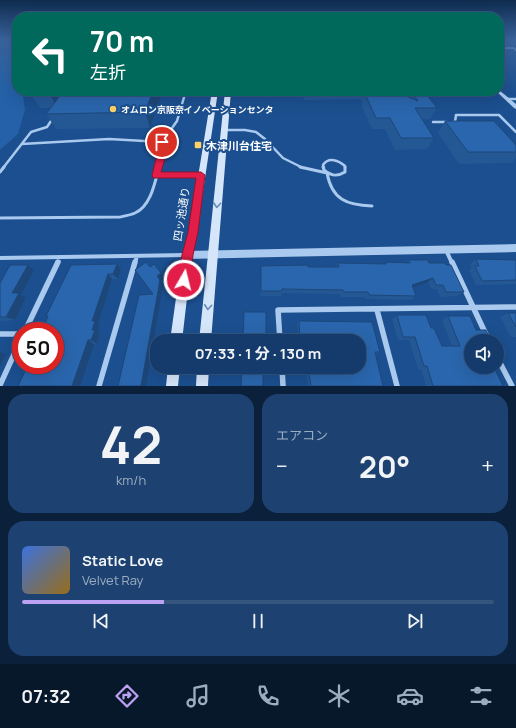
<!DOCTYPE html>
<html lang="ja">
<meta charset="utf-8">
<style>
:root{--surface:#143b6b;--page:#1d4271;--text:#f1f3f6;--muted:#9dadc1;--line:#33557e;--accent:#bca0f2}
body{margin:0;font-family:Manrope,"Noto Sans JP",sans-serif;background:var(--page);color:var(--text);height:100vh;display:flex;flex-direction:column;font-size:15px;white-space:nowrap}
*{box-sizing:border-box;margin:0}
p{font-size:13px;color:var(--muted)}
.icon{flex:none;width:22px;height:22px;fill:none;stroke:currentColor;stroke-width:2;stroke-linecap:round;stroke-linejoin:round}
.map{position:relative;height:386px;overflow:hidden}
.details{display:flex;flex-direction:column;gap:8px;padding:8px;background:#0b203b;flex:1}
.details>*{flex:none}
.banner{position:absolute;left:12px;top:12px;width:492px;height:84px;border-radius:16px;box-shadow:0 4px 16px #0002,0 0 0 1px var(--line);background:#00695c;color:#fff;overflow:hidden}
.controls{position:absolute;left:464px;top:334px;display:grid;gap:8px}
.controls a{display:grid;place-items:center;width:40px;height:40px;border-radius:50%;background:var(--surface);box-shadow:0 4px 16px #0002,0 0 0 1px var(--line);font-size:20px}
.speed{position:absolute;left:12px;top:322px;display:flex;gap:8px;font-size:20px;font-weight:700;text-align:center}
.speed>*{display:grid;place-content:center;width:52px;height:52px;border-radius:50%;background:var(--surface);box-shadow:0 4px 16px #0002,0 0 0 1px var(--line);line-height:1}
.speed .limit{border:6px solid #d22;background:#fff;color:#111}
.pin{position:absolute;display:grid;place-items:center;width:34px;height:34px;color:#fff;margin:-17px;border:2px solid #fff;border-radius:50%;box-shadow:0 1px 4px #0007}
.me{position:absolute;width:44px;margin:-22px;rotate:8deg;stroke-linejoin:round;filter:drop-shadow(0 0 3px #0008)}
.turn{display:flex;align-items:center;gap:14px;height:84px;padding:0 12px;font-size:18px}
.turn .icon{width:52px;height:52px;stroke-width:2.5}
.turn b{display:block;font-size:28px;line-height:34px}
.big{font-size:30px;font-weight:700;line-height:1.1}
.details .card{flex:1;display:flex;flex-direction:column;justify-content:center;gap:6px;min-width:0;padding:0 14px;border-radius:16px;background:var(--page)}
.details .dial{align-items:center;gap:0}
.dial b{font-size:52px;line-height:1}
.song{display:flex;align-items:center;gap:12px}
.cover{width:48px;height:48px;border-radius:6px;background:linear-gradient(135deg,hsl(220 70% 55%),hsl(40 70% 35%))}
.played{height:4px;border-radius:2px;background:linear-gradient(90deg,var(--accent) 30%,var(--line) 30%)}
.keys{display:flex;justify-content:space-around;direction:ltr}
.heat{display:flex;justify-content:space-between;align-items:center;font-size:22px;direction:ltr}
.details .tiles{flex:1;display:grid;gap:8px;grid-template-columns:1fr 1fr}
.card:last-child{grid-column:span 2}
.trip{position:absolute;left:150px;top:334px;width:216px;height:40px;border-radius:16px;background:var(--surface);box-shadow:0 4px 16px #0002,0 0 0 1px var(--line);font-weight:700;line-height:40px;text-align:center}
.tabs{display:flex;height:64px;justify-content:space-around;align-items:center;background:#08182b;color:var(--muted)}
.tabs .icon{width:28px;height:28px}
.tabs .active{color:var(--accent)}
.tabs b{font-size:18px;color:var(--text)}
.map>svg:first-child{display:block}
.green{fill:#2461a8}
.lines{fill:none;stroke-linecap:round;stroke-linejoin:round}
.service-far2{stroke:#a9c9ee;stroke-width:2}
.service-far1{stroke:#a9c9ee;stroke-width:2.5}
.service{stroke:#a9c9ee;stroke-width:3}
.minor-far1{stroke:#a9c9ee;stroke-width:4}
.minor{stroke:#a9c9ee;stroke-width:5.5}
.tertiary{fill:#a9c9ee;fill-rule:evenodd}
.secondary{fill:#d6e6fa;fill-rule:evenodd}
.wall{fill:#245895}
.shaded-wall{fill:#1d4779}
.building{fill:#2a66ad;stroke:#1d4779}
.oneway{stroke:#668bba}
.route{fill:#e11d48;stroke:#92132f}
.poi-dot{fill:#ffd166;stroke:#1b4f8f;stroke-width:1.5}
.labels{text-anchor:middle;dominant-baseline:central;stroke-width:4;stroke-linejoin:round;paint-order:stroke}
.far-poi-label{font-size:9px;font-weight:bold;fill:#fff;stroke:#1b4f8f;text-anchor:start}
.poi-label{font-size:11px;font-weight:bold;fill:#fff;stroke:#1b4f8f;text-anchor:start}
.street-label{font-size:11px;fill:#fff;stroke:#1b4f8f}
</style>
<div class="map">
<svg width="516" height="386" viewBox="0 0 516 386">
<rect width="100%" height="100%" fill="#1b4f8f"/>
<path class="green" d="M0,39H17V91H28L23,96L25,110L18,134L0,150Z"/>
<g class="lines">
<path class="service-far2" d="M499,48H514L516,50
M185,95L186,91"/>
<path class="service-far1" d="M508,99H516
M433,122H447
M453,122H455L456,115H499L516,132
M225,130H245L256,132L265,139L283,158L303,168
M22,144L109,139L162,142
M3,168L31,132L47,127L53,118
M158,168L162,155V142L177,121L185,94
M324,168L323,165C329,156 339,161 345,166V168"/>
<path class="service" d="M300,167L327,173C332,200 347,205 372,206
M323,167L324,170C331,176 337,177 345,172V167
M0,172L4,167
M156,175H201
M0,218L120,217C125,216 131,215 135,213C151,206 155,182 159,167"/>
<path class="minor-far1" d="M446,250L452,263
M0,258L187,255
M57,263L60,257
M135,263L137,256"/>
<path class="minor" d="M452,262L489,341
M377,310L397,386
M25,331L58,262
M0,334H21
M280,341L278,310L516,307
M497,357L512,386
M282,367L283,386
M0,385L21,339
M99,386L135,262"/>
<path class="tertiary" d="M499,90L516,104V109L514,108L497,92V91H499Z
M516,244V252L187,259L184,258L183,255L184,252L187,251Z"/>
<path class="secondary" d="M212,91H218L197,232L192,255L182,341H170L182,255L189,232Z
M225,91H231L211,341H199Z
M168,367H180L178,386H166Z
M197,367H209L208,386H196Z"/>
</g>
<path class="wall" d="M499,39H516V45H499Z
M29,91H163L150,128L56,129L46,114L51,108H40Z
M296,91H394L408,97L411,91L437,108L430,119H422L434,138L427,149L395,150L385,129H372L362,107L361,99L304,100L303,96L296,92Z
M445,121L516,145V158L511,163L459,164L438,133Z
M476,259L515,260H516V284L476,285L469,270L472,268L470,264Z
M409,260L429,263L446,265L464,292L457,296L440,297L437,289H431L428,282L413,287L416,296L411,300L365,299V297H341L340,294L282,293L281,296H260L261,266L336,267L338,263L384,264L386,262L407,263Z
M117,264L121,269L118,279H112L106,298L98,324L100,325L98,332L100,333L97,344H94L55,365L48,317L46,316Z
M28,265L34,270L21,295L26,298L15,320L0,321V283Z
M508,313H516V337H511L500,317Z
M397,315L431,328L442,346H452L442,320L448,316L471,341L503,386H426L421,369H418L409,340H398L392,319Z
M299,321L372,322L380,352L376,355L383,386H308L306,367H359V341H299L297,324Z"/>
<path class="shaded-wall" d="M50,91H71L62,93H56L62,103L58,108L49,93Z
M153,91H163L150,128L145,112Z
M117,264L121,269L118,279L113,274Z
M28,265L34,270L21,295L26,298L15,320L6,317L12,293Z
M161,273L164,278L161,281L163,285L146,386H141L157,276Z
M108,274L112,279L98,324L100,325L98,332L100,333L97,344L91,340L92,321Z
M433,278L428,282L408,289L412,285Z
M88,340L94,344L80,386H72Z
M0,352L6,354L0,366Z"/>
<path class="building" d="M29,91H50L49,93H30Z
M58,91H153L145,112L46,114L62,93H56Z
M365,91H394L418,101L411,91H424L437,108H415L434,138H401L390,118H376L366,96Z
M445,121H494L516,145V152H468Z
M476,259L516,260V280L482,281L475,266H479Z
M409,260H428L429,263H445L446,265H451L464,292H446L443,285H436L433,278L412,285L416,296L369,295L368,292H344L343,290L282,289V291H261V266L308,265V267H339L338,263L386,264V262L410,263Z
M146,262L150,267L154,264L161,273L157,276L160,280L141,386H118L139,295L153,294L135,270Z
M117,264L113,274H108L92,321H95L92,330H95L91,340H88L72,386H18L28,365H55V331H42L48,316H46L71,265Z
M10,265H28L12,293H19L6,317H0V283Z
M244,312H266V341H243Z
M508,313H516V327Z
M397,315H426L431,328H434L442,346H460L448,316H470L476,330H486L491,341H471V367H494L503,386H433L427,366H424L415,337H403Z
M299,321L372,322L380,352H375L383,386H311L308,367H359V341H300Z
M242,367H264V373H263V386H241Z"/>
<defs><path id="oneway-chevron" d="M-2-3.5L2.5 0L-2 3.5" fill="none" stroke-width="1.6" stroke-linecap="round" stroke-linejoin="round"/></defs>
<g class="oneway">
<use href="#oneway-chevron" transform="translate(217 205) rotate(95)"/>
<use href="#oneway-chevron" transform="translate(208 307) rotate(95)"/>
</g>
<linearGradient id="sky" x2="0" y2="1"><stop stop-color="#0f2b4f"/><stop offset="0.42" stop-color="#39639b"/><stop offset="1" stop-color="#39639b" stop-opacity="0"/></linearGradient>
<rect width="516" height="93" fill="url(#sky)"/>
<path class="route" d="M159,140H162L166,142V155L161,172H201L205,175L198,232L193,255L190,280L188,284L184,286L180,284L178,280L182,255L188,232L196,178H153L152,175L157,155Z"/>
<g class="poi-dot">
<circle cx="113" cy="109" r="4"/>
<rect x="194" y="141" width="8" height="8" rx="2"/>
</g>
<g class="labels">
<g class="far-poi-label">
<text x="121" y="109">オムロン京阪奈イノベーションセンタ</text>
</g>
<g class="poi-label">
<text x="206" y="145">木津川台住宅</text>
</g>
<g class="street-label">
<text transform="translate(181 214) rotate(-81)">四ッ池通り</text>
</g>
</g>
</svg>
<div class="controls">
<a><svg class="icon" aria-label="sound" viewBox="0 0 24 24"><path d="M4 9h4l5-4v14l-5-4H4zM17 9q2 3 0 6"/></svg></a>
</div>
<div class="speed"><div class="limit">50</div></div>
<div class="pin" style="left:162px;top:142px;background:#d93025"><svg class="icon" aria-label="arrive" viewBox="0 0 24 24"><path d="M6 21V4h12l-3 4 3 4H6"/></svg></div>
<svg class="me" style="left:184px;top:280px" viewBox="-20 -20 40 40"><circle r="17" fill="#e11d48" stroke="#fff" stroke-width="3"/><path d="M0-11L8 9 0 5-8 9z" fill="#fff"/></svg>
<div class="trip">07:33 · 1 分 · 130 m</div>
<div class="banner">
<div class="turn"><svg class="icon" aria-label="left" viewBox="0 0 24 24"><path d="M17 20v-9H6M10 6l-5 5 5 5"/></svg><div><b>70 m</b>左折</div></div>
</div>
</div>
<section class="details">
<div class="tiles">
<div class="card dial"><b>42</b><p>km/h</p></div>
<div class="card"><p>エアコン</p>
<div class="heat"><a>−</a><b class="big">20°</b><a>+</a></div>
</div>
<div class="card">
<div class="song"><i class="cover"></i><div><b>Static Love</b><p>Velvet Ray</p></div></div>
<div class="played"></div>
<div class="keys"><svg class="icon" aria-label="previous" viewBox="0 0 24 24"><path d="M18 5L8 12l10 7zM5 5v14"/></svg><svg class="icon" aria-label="pause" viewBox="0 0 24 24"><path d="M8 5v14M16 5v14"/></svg><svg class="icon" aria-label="next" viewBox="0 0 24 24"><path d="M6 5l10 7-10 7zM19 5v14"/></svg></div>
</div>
</div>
</section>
<nav class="tabs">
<b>07:32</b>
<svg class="icon active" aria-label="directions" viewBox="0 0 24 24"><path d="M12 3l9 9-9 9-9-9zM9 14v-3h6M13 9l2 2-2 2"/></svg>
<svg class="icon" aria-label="music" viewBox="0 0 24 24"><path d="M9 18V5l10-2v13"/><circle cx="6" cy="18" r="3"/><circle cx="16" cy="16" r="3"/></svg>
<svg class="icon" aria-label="phone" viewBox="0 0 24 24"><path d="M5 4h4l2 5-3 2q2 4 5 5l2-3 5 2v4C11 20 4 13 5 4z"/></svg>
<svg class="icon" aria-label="climate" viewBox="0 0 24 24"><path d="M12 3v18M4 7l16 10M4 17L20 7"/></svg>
<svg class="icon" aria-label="car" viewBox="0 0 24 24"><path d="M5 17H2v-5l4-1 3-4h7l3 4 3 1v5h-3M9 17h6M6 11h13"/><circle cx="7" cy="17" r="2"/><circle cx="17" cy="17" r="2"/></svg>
<svg class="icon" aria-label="filters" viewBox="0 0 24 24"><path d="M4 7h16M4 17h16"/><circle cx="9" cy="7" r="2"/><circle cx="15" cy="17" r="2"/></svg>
</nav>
